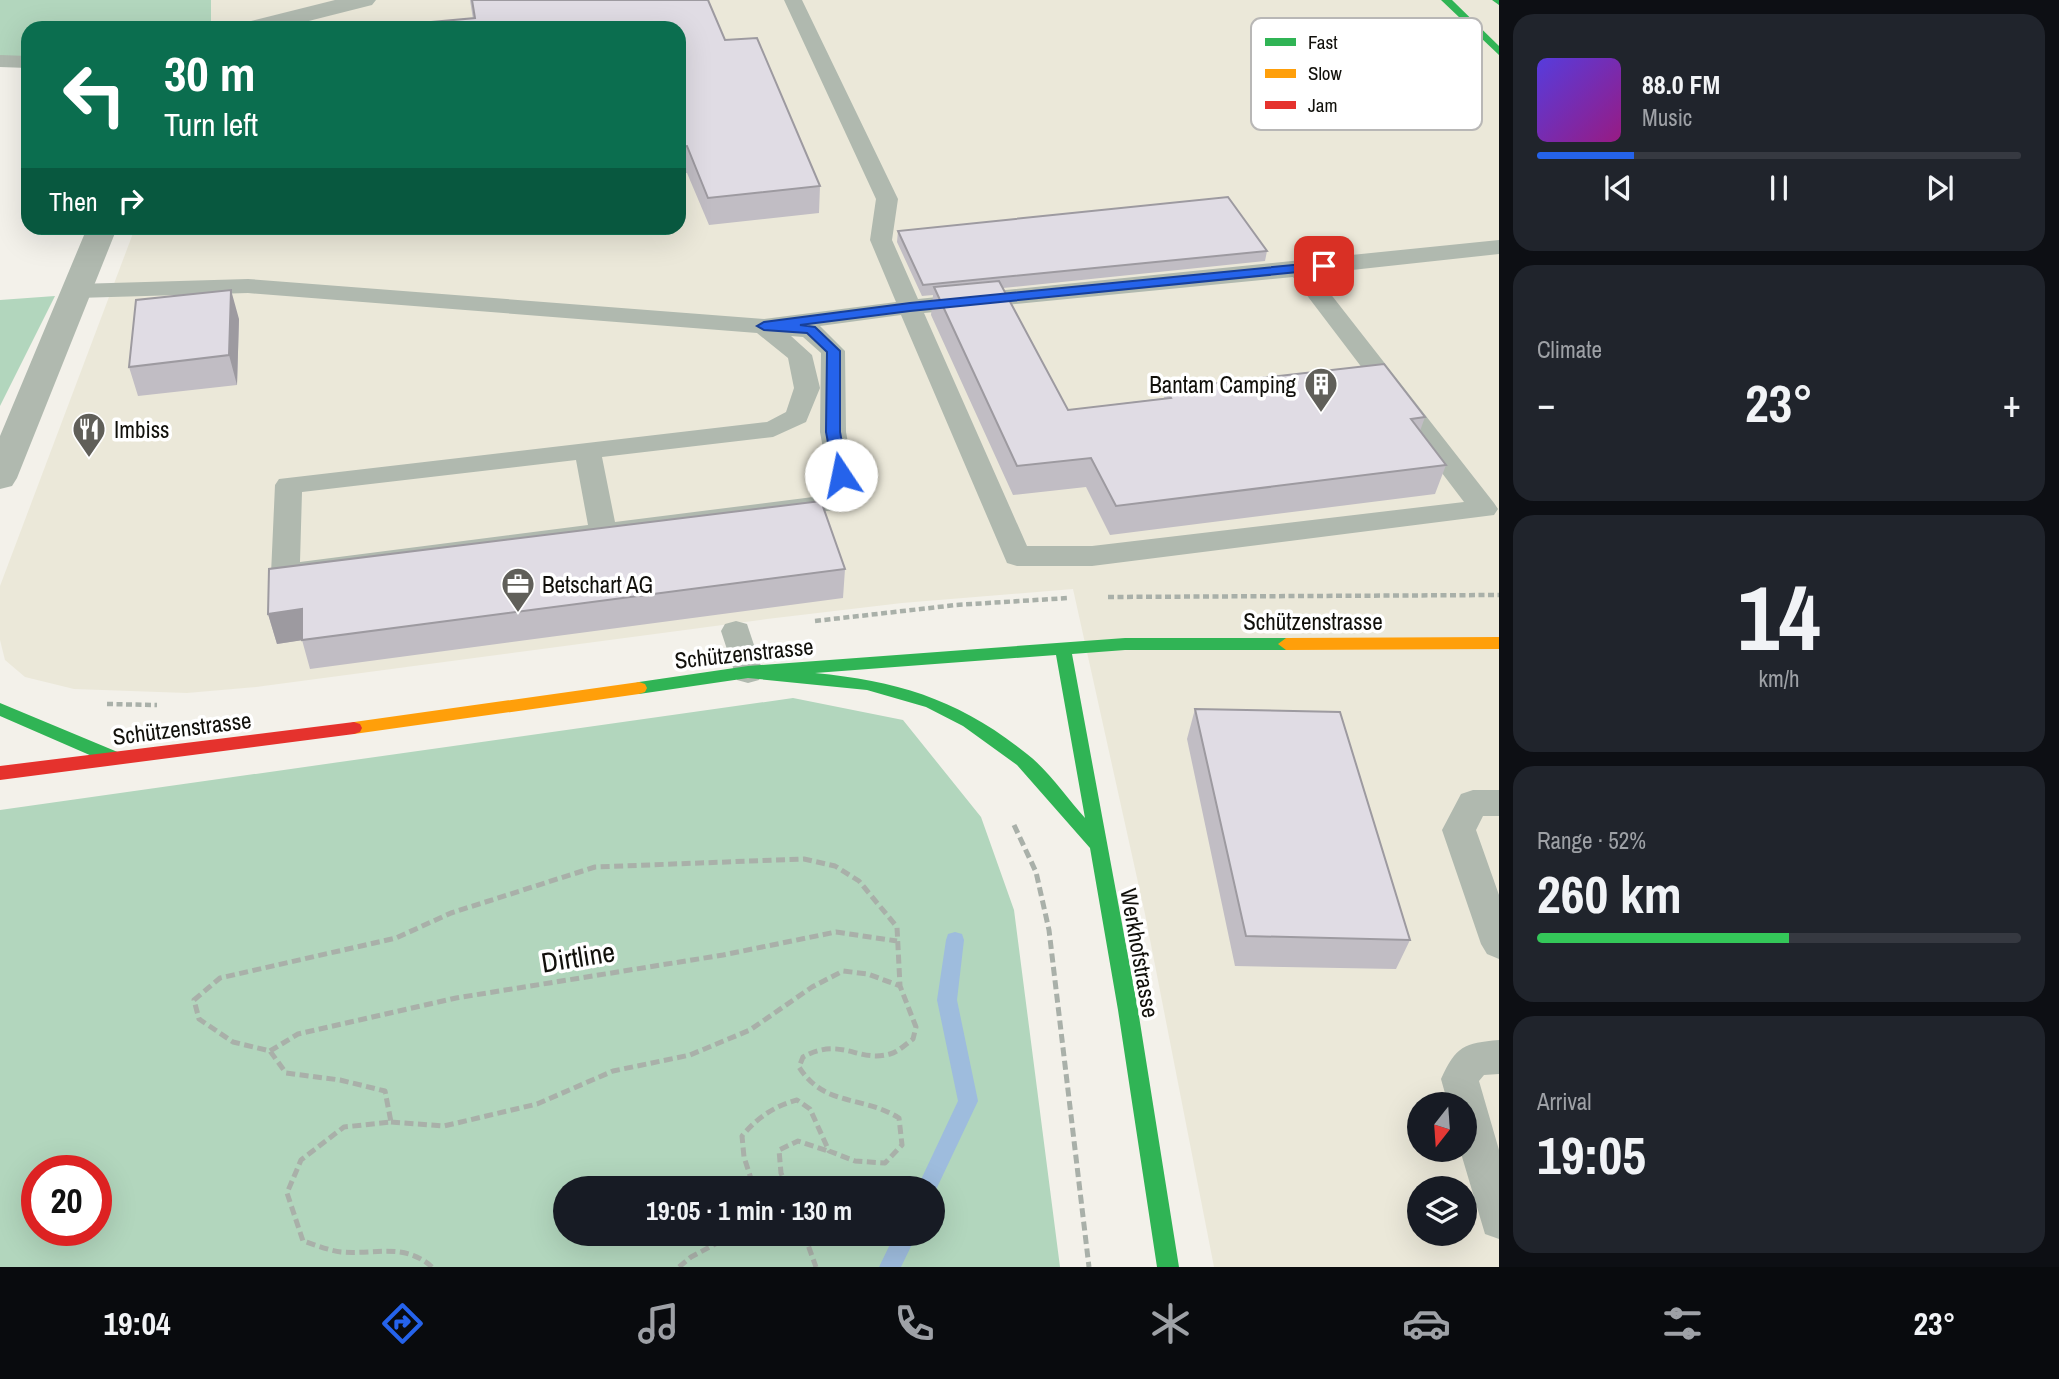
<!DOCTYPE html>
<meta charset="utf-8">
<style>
:root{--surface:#171b24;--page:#20242c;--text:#f1f3f6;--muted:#9ea1a6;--line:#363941;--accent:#2563eb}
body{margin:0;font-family:"Archivo Narrow",sans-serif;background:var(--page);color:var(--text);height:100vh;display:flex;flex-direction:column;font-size:26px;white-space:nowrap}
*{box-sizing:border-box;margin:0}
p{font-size:23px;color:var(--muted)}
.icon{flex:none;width:38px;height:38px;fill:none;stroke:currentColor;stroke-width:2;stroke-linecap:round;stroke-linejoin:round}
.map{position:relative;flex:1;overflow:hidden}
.panel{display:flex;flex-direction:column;gap:14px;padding:14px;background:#0d0f14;width:560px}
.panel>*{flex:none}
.hud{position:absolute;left:21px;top:21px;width:665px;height:214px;border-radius:21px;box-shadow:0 7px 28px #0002;background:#0b6e4f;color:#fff;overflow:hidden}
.needle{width:46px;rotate:197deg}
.controls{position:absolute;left:1407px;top:1092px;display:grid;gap:14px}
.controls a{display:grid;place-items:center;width:70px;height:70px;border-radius:50%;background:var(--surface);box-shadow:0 7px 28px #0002;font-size:35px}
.speed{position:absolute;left:21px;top:1155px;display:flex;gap:14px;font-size:35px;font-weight:700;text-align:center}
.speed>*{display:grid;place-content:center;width:91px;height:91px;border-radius:50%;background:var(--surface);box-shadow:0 7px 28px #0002;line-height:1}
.speed .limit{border:10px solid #d22;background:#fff;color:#111}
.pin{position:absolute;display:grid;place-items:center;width:60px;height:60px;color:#fff;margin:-30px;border-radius:14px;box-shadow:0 4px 10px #0006}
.me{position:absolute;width:77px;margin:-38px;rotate:349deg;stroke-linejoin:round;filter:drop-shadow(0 0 5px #0008)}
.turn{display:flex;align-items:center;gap:24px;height:147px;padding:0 28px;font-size:32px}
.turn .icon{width:91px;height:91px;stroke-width:2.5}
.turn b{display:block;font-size:49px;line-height:60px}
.then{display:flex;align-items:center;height:66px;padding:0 28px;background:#0003;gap:14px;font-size:26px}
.big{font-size:52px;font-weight:700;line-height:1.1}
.panel .tile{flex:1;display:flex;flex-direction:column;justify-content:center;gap:10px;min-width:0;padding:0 24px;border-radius:21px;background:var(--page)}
.panel .dial{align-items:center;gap:0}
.dial b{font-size:91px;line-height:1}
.song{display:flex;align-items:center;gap:21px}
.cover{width:84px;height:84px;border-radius:10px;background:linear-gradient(135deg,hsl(250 70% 55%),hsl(310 70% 35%))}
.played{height:7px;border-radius:4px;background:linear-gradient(90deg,var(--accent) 20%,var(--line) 20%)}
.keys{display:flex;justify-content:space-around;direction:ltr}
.heat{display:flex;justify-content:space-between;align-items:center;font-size:38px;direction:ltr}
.charge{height:10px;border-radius:5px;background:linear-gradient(90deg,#34c759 52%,var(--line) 0)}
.trip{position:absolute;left:553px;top:1176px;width:392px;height:70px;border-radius:35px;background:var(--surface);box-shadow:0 7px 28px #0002;font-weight:700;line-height:70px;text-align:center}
.menu{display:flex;height:112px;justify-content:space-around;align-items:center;background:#090b0e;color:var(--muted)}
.menu .icon{width:49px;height:49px}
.menu .on{color:var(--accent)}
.menu b{font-size:32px;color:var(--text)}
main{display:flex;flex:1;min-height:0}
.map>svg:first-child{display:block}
.built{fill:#ebe8d9;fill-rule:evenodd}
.forest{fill:#b2d6bd;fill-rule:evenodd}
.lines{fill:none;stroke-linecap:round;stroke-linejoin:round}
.stream{fill:#9ebcdd;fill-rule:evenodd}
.path-far1{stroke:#a9b0a9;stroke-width:4.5;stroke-dasharray:6 3.5;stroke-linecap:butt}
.path{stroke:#a9b0a9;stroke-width:5;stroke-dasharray:9 4.5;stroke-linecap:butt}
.lane{fill:#b0b9af;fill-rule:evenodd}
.street{fill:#b0b9af;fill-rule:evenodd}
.fast{fill:#30b455;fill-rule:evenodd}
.slow{fill:#ff9f0a;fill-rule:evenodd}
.jam{fill:#e5322d;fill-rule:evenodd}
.wall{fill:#c1bdc4}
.shaded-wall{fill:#9d9aa0}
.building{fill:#e0dce4;stroke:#9d9aa0;stroke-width:2}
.route{fill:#2563eb;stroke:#184099;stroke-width:2}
.labels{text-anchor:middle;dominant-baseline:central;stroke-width:7;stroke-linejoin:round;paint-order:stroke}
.poi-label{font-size:23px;fill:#11100b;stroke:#fff;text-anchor:start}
.street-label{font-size:23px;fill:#11100b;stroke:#fff}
.near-street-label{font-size:28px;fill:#11100b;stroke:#fff}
.key{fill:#fff;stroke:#b8b7b6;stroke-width:2}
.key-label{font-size:19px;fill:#11100b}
</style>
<main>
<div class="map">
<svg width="1499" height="1267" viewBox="0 0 1499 1267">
<rect width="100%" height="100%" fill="#f3f1ea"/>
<path class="built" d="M211,0H1499V1267H1214L1145,914L1073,589L902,603L767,619L256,687L187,693L74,689L25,677L5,660L0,640V586L135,228H679V28H209ZM1419,1104H1465V1150H1419ZM1419,1188H1465V1234H1419Z"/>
<path class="forest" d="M0,0H211V23L203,28H28V64L0,65Z
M55,296L0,406V300Z
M793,698L903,720L981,817L1014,910L1060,1267H0V810ZM37,1171H96V1230H37ZM565,1188H933V1234H565Z"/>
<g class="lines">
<path class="stream" d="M955,932L962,934L964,940L957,1000L978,1101L933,1196V1188H917L958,1101L937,1000L946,940L948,934Z
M895,1234H917L901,1267H879Z"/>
<path class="path-far1" d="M1108,597L1499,595
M815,621L956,605L1068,598
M107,704L157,705"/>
<path class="path" d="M1014,825L1036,872L1049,930L1089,1267
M270,1051L298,1034L456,998L723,955L836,932L897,941
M391,1122L444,1126L537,1104L613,1071L690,1055L750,1030L812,987L843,971L868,974L900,986
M787,1188L781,1173L779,1150L798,1141L828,1151
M804,1234L816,1267
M432,1267C404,1242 374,1255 341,1252C328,1250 315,1245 303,1241L287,1193L301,1160L344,1127L391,1122L385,1091L340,1080L286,1073L270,1051L233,1042L199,1019L194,1000L220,978L396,938L451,913L595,867L804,859L835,866L859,881L897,927L900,986L916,1027L913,1039C906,1044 898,1052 890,1054C857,1063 842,1036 803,1057L799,1067C824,1107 862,1095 899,1118L902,1145L885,1163L855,1161L829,1151L810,1109L797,1100C774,1106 757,1118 742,1136L744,1157L754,1188
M679,1267L691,1257L734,1234"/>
<path class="lane" d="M784,0H802L898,199L892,240L918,299L1499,240V254L1315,274L1494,503L1498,509L1494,515L1092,566H1017L1007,563L901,315L820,326L845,351L846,432L854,475L842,509L285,584L275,581L271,574L275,485L279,479L767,422L786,412L794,388L788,358L757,333L248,293L77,298L69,296L65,291L69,286L77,284L248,279L764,319L896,302L870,240L876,199ZM1293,277L1464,502L1092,546H1027L924,313ZM791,336L803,337L821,353L820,432L828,475L821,496L615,522L602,457L773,437L806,422L820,388L812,355ZM576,460L588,525L300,562L302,492Z
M0,55L28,56V68L0,67Z
M736,621L747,624L763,672L759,680L748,683L737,680L721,631L725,624Z
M1473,790H1499V816H1483L1476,830L1499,895V959L1487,954L1481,944L1442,830L1461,794Z
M1499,1040V1074L1484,1075L1479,1081L1499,1150V1239L1485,1234L1460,1150H1465V1104H1448L1441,1079C1456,1046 1464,1043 1499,1040Z"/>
<path class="street" d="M335,0H376L372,5L281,28H240L243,23Z
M87,228H117L17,478L12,486L0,489V436Z"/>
<path class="fast" d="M1441,0H1452L1499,46V55Z
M1492,0H1499V5Z
M1125,638H1286L1294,644L1286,650H1125L1072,654L1138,1010L1179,1267H1157L1118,1010L1090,848L1017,765L963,726L926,707L867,690L748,678L639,694L633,692L631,688L633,684L639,682L748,666ZM1056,655L1085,818C1066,797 1049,771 1027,754C960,700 899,681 815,673Z
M0,703L120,753L122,758L120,763H108L0,716Z"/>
<path class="slow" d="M1499,637V649L1286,650L1278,644L1286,638Z
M639,682L645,684L647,688L645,692L639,694L354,734L348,732L346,728L348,724L354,722Z"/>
<path class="jam" d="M354,722L360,724L362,728L360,732L354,734L0,780V766Z"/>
</g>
<path class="wall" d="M470,0H708L725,40L820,186L819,213L709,225L687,173H679V28L473,19Z
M898,231L1267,251L1265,261L1003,288L1068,410L1164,398L1166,389L1425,417L1420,431L1446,465L1435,494L1110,535L1086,487L1013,495L931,315L933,295L922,296L897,242Z
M239,319L237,385L138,396L129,367Z
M845,569L843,598L310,669L302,640L277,644L268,614Z
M1195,709L1410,940L1396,969L1235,966L1187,739Z"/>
<path class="shaded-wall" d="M231,290L239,319L237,385L229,355Z
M302,609L310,639L277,644L268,614Z"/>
<path class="building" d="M472,0H708L725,40L757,38L820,186L708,198L687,146L679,147V28H365L475,18Z
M1228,197L1267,251L923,285L898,231Z
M999,281L1068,410L1171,398L1166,389L1384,364L1425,417L1411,419L1446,465L1116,506L1091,458L1017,466L934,287Z
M231,290L229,355L129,367L136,300Z
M821,501L845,569L302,640V609L268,614L269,569Z
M1195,709L1340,712L1410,940L1246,936Z"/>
<path class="route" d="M1324,262L1330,266L1328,269L910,311L800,325L815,327L840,351V432L848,475L841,479L834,475L826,432L827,352L807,333L764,330L757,326L764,322L910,303Z"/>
<defs>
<symbol id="building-pin" viewBox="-11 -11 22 30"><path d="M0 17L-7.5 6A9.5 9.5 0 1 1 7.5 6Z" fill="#605f59" stroke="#fff"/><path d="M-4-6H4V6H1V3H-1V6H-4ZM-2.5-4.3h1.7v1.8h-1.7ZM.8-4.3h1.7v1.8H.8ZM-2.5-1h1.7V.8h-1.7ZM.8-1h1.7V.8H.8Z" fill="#fff"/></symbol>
<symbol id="restaurant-pin" viewBox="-11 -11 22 30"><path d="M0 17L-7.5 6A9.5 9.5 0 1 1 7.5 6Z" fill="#605f59" stroke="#fff"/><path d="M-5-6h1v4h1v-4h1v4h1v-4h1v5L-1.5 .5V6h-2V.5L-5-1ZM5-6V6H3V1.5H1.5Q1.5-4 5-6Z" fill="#fff"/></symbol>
<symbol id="office-pin" viewBox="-11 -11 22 30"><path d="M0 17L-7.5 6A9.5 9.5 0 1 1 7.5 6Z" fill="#605f59" stroke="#fff"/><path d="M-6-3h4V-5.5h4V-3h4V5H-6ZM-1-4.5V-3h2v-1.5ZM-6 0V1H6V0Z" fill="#fff"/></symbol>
</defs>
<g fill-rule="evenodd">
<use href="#building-pin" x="1302" y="365" width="38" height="52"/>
<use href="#restaurant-pin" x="70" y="410" width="38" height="52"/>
<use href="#office-pin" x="499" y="565" width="38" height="52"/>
</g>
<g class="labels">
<g class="poi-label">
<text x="1296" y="384" text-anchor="end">Bantam Camping</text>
<text x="114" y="429">Imbiss</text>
<text x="542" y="584">Betschart AG</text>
</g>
<g class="street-label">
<text x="1313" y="621">Schützenstrasse</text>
<text transform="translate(744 653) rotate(-6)">Schützenstrasse</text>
<text transform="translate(182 728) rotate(-7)">Schützenstrasse</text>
<text transform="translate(1140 953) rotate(80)">Werkhofstrasse</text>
</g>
<g class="near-street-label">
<text transform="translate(578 957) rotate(-9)">Dirtline</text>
</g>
</g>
<rect x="1251" y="18" width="231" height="112" rx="10" class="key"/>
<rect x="1265" y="38" width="31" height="8" fill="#30b455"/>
<rect x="1265" y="69" width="31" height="9" fill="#ff9f0a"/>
<rect x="1265" y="101" width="31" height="8" fill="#e5322d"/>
<g class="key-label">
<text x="1308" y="49">Fast</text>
<text x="1308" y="80">Slow</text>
<text x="1308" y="112">Jam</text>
</g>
</svg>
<div class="controls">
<a><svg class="needle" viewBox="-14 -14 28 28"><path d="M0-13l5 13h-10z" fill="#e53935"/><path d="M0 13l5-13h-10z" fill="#9ea1a6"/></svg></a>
<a><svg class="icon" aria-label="layers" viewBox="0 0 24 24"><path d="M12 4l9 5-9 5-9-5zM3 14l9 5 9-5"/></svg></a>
</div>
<div class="speed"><div class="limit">20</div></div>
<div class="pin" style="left:1324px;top:266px;background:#d93025"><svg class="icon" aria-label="arrive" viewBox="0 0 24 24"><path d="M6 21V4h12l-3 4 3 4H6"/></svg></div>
<svg class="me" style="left:841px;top:475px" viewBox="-20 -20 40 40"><circle r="19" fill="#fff"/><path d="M0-13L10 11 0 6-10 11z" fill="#2563eb"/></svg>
<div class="trip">19:05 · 1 min · 130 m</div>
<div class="hud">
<div class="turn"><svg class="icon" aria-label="left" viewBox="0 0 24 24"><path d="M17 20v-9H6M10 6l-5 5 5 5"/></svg><div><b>30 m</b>Turn left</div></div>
<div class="then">Then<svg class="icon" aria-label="right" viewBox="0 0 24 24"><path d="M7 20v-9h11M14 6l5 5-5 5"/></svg></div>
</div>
</div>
<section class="panel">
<div class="tile">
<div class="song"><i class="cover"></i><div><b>88.0 FM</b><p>Music</p></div></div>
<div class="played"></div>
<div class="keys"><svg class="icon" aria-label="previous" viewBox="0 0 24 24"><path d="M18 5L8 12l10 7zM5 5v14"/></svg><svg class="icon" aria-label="pause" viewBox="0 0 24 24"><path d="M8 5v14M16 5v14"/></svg><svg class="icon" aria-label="next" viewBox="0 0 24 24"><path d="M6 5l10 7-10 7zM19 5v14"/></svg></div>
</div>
<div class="tile"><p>Climate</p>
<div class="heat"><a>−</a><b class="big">23°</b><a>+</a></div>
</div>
<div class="tile dial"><b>14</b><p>km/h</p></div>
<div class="tile"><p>Range · 52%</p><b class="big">260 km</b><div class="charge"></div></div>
<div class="tile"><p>Arrival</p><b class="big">19:05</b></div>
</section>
</main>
<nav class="menu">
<b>19:04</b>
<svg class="icon on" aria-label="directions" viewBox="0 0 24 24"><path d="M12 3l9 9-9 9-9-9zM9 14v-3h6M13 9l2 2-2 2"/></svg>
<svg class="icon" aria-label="music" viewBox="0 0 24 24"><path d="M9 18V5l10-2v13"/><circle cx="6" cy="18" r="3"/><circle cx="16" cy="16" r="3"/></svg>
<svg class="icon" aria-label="phone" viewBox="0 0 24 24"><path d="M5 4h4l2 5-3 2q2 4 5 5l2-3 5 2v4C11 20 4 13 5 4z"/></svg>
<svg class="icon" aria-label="climate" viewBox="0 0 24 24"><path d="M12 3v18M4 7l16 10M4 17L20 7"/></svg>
<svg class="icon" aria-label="car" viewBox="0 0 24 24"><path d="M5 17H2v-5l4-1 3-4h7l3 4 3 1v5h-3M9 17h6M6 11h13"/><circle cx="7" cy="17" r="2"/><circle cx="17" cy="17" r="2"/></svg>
<svg class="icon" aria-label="filters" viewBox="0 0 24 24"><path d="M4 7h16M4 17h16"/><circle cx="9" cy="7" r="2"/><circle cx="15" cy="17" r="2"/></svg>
<b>23°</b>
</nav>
